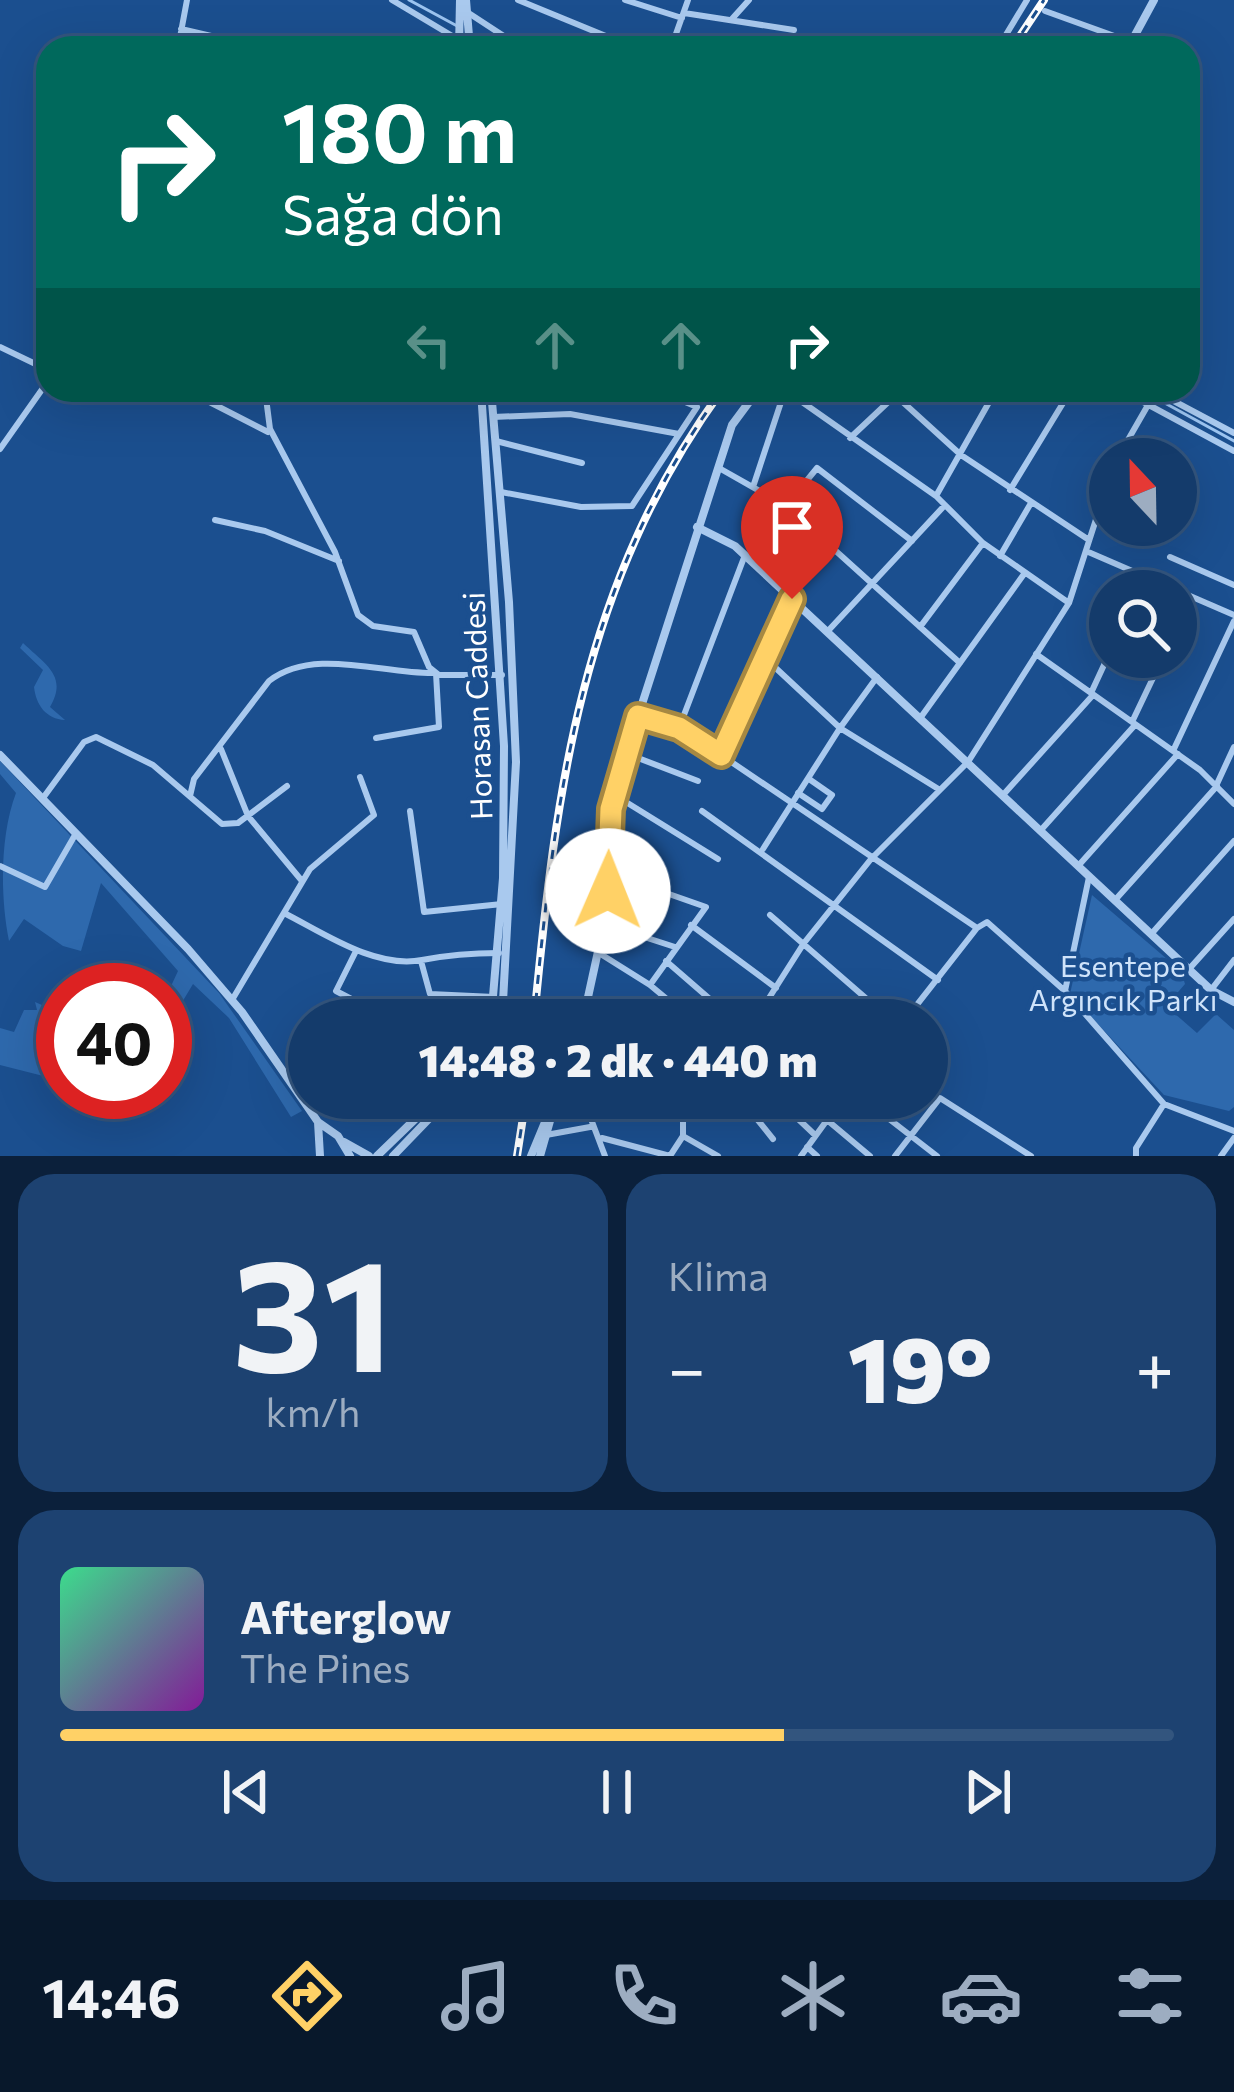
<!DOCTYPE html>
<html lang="tr">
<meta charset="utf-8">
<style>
:root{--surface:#143b6b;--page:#1d4271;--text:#f1f3f6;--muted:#9dadc1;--line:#33557e;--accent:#ffd166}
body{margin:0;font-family:Commissioner,sans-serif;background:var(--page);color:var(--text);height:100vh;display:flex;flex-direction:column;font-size:45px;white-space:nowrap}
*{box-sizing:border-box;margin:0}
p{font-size:39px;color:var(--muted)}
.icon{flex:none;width:66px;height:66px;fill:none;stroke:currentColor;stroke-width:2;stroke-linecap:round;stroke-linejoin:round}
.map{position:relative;height:1156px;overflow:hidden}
.side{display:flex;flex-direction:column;gap:18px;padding:18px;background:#0b203b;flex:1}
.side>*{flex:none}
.guide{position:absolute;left:36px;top:36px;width:1164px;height:366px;border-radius:36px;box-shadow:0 12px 48px #0002,0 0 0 3px var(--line);background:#00695c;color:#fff;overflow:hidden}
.needle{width:78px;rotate:338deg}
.fabs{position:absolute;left:1089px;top:438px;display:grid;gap:24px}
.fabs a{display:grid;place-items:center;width:108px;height:108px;border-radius:50%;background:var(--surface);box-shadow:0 12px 48px #0002,0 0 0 3px var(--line);font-size:60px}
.speed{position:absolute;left:36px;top:963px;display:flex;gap:24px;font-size:60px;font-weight:700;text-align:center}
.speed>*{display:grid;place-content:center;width:156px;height:156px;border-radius:50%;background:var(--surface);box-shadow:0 12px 48px #0002,0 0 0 3px var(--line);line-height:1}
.speed .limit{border:18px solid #d22;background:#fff;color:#111}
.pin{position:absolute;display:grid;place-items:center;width:102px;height:102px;color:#fff;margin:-123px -51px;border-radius:50% 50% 50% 0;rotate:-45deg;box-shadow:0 0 12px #0007}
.pin .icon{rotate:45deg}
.me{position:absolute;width:132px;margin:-66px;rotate:1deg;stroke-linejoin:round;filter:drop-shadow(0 0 9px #0008)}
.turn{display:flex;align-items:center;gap:42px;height:252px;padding:0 48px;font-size:54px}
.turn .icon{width:156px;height:156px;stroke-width:2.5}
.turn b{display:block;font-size:84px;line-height:102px}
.lanes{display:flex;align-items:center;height:114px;padding:0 48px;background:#0003;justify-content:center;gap:60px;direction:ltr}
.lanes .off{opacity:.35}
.big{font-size:90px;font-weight:800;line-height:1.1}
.side .tile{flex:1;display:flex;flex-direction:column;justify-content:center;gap:18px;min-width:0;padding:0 42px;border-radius:36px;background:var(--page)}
.side .dial{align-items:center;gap:0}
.dial b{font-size:156px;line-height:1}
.song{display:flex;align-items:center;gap:36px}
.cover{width:144px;height:144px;border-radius:18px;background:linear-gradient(135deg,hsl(150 70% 55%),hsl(290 70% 35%))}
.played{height:12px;border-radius:6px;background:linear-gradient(90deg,var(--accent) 65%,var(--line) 65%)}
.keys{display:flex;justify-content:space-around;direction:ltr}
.heat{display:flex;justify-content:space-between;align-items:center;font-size:66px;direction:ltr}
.side .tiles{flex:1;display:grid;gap:18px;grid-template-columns:1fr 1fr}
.tile:last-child{grid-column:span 2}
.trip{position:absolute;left:288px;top:999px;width:660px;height:120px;border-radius:60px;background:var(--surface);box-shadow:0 12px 48px #0002,0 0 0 3px var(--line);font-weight:800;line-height:120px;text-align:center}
.dock{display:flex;height:192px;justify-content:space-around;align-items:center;background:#08182b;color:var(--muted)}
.dock .icon{width:84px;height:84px}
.dock .current{color:var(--accent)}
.dock b{font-size:54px;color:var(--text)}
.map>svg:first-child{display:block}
.green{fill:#2e69ad}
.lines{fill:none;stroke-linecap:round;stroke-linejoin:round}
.stream{stroke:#9cc4f0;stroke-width:3}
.minor{stroke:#a9c9ee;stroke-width:6}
.tertiary{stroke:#a9c9ee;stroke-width:8}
.rail-casing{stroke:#fff;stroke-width:8}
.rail{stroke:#1b4f8f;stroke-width:3;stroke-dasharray:9;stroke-linecap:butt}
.route-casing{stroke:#a68842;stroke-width:30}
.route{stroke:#ffd166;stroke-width:21}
.labels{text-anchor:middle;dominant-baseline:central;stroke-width:9;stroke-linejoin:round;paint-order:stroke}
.street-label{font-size:30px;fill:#fff;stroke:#1b4f8f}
.park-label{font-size:30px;fill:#cfe3fa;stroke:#1b4f8f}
</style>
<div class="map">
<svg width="1234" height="1156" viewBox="0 0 1234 1156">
<rect width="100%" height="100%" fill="#1b4f8f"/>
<path class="green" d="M23,643C46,665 68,676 50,707L65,720C46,719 36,705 34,687L43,670L20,648Z
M0,761L219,993L302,1111L291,1117L229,1018L193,984L178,1009L165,999L178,971L101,883L81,951L63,946L24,919L9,941C0,896 0,835 16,793L0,774Z
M1092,895L1181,971L1185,984L1166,1006L1197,1033L1216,1014L1234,1030V1107L1229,1111L1164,1095L1070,994Z
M35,1002L63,1014V1081L0,1065V1028L14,1032L24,1010H37Z"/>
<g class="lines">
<path class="stream" d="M409,0L459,27
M473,35L497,48
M1141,390L1234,441"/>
<path class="minor" d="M392,0L459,40
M518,0L635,48
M625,0L682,18
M1045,11L1131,42
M467,12L522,48
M684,13L794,30
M731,20L749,0
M181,29L263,48
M178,48L187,0
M671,48L688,0
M998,48L1027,0
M0,347L48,370
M186,390L268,432
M265,390L270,429L335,552L358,615L373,626L414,632L429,667L439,675H502
M1121,390L1234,451
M1153,390L1234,433
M895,395L961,455L1089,540
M493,417L570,414L679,434
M850,438L901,390
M496,441L582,463
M0,449L48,381
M1117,459L1148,405
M719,468L786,506L960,663
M753,487L785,390L936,496L983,543L1069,603
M1010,490L1071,390
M501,492L581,507L632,506L697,407L657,390
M936,496L996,390
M786,506L817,468L912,541
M215,520L265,531L339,561
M1086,551L1234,615
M1000,556L1031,503
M1170,557L1234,585
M920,627L983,543
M1176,628L1191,597
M827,632L945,505
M1036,654L1200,770L1234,804
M877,677L840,728L940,790
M1091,693L1110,652
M638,716L679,728L721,755L977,928L905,1020
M921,717L1024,574
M1132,722L1163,657
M679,728L745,555
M221,749L248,816L302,881
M1173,751L1234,621
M625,753L698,781
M721,755L792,600
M1216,786L1234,747
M798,793L822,809L832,795L809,779
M613,794L718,859
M1003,795L1093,695
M190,796L194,779L269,681C314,646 385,675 436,673L439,727L376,738
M43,798L84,742L96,737L153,765L222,824L238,823L287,786
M410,811L424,912L502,904
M702,811L938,980
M1041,830L1135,725
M763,849L840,728L765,658
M1079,865L1178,754
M0,866L45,887L75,835
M609,873L706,907L650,985
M1116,899L1217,786
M286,914C325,934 376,969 422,960C448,955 471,953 499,953
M770,915L891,1020
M604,924L675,947
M691,925L776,988
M977,928L987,922L1065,991L1164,1104L1234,1131
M1153,932L1234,841
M356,951L336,991L392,1020
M599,953L650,985L692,1020
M421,961L430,994L494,997
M666,961L734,1020
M1190,968L1234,919
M1211,990L1234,960
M1065,991L1089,877
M232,1000L310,869L374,815L360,777
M755,1020L804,943L871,859L968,762L1069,603L1110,476
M583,1098L605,1156
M644,1098H679
M740,1098L773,1139
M776,1098L815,1135
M862,1098L937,1156
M827,1120L870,1156
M546,1135L590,1127
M683,1136L718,1156
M602,1138L670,1156L683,1136V1098
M807,1147L817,1156
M801,1156L843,1098
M895,1156L940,1098L1031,1156
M1136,1156V1148L1164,1104
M1221,1156L1234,1138"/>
<path class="tertiary" d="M466,0L470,48
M459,48L460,0
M1128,48L1154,0
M481,390L504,746L503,878L491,1020
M491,390L509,602L516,762L502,1020
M697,527L735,546L1211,990L1234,1002
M0,755L188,949L242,1012L318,1122L338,1136L350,1156
M583,1020L604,924L613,794L732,425L758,390
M318,1122L320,1156
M344,1142L369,1156
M377,1156L437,1098
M393,1156L449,1098
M531,1156L555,1098
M540,1156L556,1100"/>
<defs>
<path id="rail" d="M1012,48L1044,0
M534,1020C556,789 581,584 722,390
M517,1156L526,1098"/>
</defs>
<use href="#rail" class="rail-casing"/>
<use href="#rail" class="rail"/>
</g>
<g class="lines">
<defs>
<path id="route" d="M608,891L611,809L638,716L679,728L721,755L792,599"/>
</defs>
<use href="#route" class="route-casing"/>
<use href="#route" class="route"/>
</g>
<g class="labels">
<g class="street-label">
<text transform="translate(476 706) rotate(-92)">Horasan Caddesi</text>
</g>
<g class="park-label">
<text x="1123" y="964">Esentepe<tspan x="1123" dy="34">Argıncık Parkı</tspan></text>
</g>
</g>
</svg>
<div class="fabs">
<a><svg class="needle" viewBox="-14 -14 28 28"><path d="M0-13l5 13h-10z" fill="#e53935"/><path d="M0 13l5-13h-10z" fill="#9dadc1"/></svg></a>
<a><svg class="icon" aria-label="search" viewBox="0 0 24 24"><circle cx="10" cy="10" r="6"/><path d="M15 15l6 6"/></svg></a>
</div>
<div class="speed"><div class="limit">40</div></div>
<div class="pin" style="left:792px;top:599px;background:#d93025"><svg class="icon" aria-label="arrive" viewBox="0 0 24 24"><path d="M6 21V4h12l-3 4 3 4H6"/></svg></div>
<svg class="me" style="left:608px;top:891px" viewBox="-20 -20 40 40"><circle r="19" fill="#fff"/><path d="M0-13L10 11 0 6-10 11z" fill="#ffd166"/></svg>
<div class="trip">14:48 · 2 dk · 440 m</div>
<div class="guide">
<div class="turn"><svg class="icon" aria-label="right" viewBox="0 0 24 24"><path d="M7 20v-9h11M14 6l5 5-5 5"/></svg><div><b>180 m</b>Sağa dön</div></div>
<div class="lanes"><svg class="icon off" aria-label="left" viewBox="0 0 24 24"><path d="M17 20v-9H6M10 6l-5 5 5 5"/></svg><svg class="icon off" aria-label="ahead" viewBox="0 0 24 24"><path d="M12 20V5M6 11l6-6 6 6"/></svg><svg class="icon off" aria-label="ahead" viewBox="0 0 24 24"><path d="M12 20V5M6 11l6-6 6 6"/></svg><svg class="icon" aria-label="right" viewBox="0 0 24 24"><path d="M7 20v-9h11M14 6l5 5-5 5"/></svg></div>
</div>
</div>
<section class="side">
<div class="tiles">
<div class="tile dial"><b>31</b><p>km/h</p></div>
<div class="tile"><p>Klima</p>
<div class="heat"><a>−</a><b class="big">19°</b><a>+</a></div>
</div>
<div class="tile">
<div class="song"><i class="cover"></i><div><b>Afterglow</b><p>The Pines</p></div></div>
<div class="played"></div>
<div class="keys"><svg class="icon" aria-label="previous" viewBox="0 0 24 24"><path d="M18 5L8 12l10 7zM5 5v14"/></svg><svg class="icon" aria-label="pause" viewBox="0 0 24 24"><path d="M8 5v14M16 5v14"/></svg><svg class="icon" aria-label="next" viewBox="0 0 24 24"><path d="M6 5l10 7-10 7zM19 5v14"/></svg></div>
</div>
</div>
</section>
<nav class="dock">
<b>14:46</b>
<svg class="icon current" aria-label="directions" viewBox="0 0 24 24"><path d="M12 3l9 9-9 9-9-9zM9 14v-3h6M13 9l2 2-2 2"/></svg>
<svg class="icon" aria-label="music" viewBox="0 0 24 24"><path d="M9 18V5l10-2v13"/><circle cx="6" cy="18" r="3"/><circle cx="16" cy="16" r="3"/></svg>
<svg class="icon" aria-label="phone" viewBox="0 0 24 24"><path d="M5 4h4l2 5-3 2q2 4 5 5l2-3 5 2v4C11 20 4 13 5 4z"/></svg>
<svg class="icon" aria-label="climate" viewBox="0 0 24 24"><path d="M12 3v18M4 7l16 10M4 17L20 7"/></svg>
<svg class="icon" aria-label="car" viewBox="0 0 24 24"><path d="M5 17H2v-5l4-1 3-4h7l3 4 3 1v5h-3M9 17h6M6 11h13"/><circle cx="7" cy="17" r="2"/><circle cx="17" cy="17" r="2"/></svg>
<svg class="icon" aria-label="filters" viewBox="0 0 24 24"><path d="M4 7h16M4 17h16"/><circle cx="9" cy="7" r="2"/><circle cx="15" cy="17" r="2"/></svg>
</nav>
